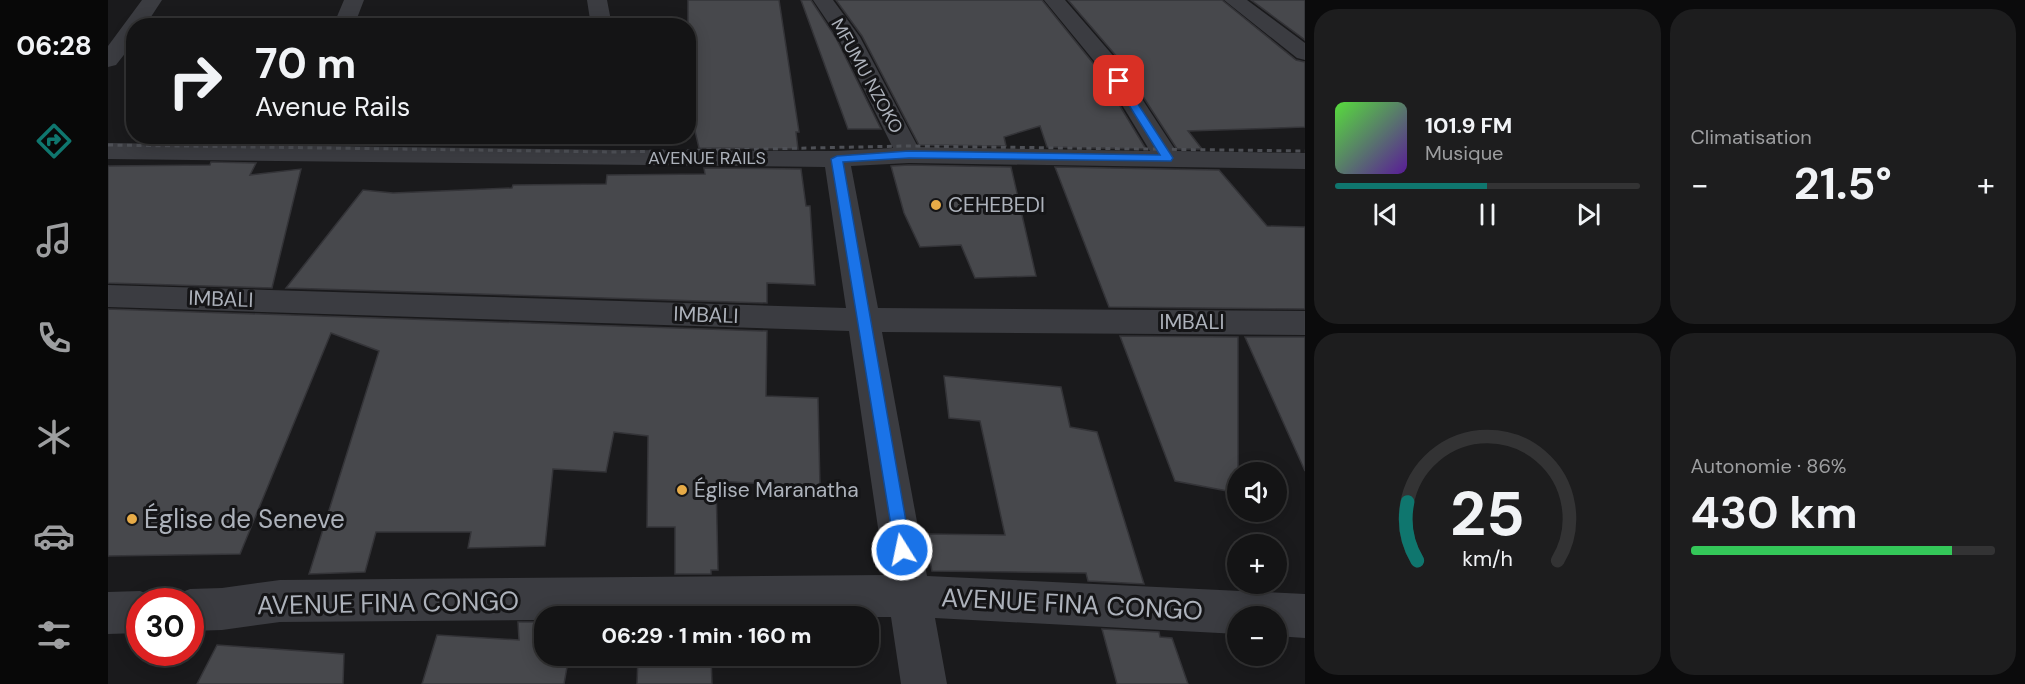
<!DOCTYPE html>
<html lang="fr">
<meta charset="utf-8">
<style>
:root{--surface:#141415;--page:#1d1d1e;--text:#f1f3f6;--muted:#9d9ea0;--line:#333334;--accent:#0f766e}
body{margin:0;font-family:"DM Sans",sans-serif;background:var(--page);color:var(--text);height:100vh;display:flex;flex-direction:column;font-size:22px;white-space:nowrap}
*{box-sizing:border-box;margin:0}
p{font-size:20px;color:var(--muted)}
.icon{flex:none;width:33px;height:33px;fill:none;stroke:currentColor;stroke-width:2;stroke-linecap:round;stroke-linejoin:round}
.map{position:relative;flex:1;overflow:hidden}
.drawer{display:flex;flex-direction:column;gap:9px;padding:9px;background:#0b0b0c;width:720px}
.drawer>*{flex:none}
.guide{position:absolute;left:18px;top:18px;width:570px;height:126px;border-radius:24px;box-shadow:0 3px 15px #0003,0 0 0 2px var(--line);background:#141415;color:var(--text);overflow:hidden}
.fabs{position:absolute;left:1119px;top:462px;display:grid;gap:12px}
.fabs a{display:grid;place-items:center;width:60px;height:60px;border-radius:50%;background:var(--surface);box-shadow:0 3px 15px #0003,0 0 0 2px var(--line);font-size:30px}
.speed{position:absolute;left:18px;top:588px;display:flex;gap:12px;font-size:30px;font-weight:700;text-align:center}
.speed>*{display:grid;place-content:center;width:78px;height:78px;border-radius:50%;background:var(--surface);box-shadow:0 3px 15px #0003,0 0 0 2px var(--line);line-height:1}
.speed .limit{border:9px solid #d22;background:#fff;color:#111}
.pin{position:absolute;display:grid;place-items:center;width:51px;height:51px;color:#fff;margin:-26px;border-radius:12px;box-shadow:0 3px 9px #0006}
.me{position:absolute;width:66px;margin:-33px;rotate:350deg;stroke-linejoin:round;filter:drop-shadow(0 0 4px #0008)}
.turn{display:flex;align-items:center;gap:21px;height:126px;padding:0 30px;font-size:27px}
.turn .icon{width:78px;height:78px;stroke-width:2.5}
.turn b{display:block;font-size:42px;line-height:51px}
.big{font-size:45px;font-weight:700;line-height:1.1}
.drawer .card{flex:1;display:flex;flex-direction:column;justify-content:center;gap:9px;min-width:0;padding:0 21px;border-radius:24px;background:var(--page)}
.drawer .dial{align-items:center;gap:0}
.dial svg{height:156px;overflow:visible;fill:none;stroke:var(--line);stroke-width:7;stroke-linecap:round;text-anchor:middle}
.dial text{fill:var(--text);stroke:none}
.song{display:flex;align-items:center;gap:18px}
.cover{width:72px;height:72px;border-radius:9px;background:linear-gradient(135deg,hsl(110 70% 55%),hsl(270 70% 35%))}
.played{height:6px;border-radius:3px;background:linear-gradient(90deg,var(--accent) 50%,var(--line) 50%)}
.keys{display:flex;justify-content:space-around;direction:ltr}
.heat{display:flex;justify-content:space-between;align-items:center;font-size:33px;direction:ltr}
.charge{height:9px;border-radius:4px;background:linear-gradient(90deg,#34c759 86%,var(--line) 0)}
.drawer .tiles{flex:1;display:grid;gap:9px;grid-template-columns:repeat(2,1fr)}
.trip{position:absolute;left:426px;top:606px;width:345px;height:60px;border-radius:24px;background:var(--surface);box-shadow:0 3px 15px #0003,0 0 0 2px var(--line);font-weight:700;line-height:60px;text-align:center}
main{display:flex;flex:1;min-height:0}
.dock{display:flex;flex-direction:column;width:108px;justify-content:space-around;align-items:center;background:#080808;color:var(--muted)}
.dock .icon{width:42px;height:42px}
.dock .current{color:var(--accent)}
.dock b{font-size:27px;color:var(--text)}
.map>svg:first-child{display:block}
.building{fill:#47484c;stroke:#343438;stroke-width:1.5}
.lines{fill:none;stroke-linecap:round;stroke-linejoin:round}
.minor{fill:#3b3c41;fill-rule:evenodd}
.rail{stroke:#4e5056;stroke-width:3;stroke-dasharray:5 4.5;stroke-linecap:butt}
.route{fill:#1a73e8;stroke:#114b97;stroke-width:1.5}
.poi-dot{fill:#e7ab47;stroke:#151517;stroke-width:2}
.labels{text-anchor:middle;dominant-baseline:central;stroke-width:6;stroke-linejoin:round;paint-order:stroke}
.far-street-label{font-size:18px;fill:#adb2bb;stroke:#151517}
.poi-label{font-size:21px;fill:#adb2bb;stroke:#151517;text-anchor:start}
.street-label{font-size:21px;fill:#adb2bb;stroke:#151517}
.near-poi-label{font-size:26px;fill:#adb2bb;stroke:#151517;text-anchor:start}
.near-street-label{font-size:26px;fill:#adb2bb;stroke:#151517}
</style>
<main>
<nav class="dock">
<b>06:28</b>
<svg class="icon current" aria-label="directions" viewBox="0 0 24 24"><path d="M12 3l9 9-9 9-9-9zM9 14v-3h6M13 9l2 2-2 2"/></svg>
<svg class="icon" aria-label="music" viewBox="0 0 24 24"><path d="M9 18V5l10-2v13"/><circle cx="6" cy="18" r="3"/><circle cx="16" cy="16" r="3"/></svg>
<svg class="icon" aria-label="phone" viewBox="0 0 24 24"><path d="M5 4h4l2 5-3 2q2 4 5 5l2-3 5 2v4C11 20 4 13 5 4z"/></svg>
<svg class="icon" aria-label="climate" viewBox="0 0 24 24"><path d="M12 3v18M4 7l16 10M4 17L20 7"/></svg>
<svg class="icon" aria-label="car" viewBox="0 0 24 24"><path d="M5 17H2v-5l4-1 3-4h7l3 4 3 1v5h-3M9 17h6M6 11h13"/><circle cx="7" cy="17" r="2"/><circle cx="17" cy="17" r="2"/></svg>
<svg class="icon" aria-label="filters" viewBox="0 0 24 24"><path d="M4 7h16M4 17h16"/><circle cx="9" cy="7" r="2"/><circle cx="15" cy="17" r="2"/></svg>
</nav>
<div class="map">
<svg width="1197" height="684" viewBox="0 0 1197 684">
<rect width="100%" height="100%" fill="#1a1a1c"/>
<path class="building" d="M580,0H671L691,132H688L690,149L591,148L580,101Z
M693,0H703L728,38L773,129H740Z
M728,0H934L989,68L1038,149L939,147L932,126L896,137L898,146L811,145L754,36Z
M960,0H1114L1188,60L1197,62V127L1080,131L1094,149H1069L1010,58Z
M1143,0H1197V40Z
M117,136H161L158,143L114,142Z
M103,162L148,163L142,175L193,169L164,288L0,283V166L102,165Z
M801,165L903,167L928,276L867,278L853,245L812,247L796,213L783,166Z
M947,167L1111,170L1159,226L1197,227V309L1001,307Z
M596,168L693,169L698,206H702L707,285L659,283V303L178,288L255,190L285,193L404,188L405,185L498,184L499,175L597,174Z
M0,309L659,331L658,396L710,398L712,487L608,481L610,570H603V574H567V527H539L540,436L506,432L498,472L445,469L437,546L360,548L363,532H268L257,572L201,574L271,351L223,333L132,554L0,556Z
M1012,336L1130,337V493L1067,481Z
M1137,337H1197V471Z
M836,376L953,387L962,427L989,432L1036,584L980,581L978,573L824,571L817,534L897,535L872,421L841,418Z
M410,622H436V656H461L456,684H314L329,635L411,640Z
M994,629L1051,632L1052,637L1064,638L1080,684H1009Z
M109,645L236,654L235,684H89Z
M530,656H603L604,684H529Z"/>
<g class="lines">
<path class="minor" d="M34,0H54L37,26H26V42L8,65L0,67V46Z
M236,0H256L246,26H225Z
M479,0H499L504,26H483Z
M705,0H725L752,37L810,147L1042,151L991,67L936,0H957L1008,59L1068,151L1197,153V169L801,163L743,166L770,308L1197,311V335L774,332L819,576L1197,594V638L1168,636V616H1130V634L827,618L839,684H793L783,617L436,616V620L172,622L114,630L82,631V602H64L67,595L82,589L114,588L172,580L777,575L741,331L0,307V285L738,308L717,167L0,159V143L507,150L729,151L785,148L730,37Z
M1116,0H1139L1197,43V60L1189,58Z
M32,591L47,597L49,602H32V633L0,634V592Z"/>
<path class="rail" d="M0,145L507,152L798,146L1197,151"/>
</g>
<path class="route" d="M1011,78L1015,81L1065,158L1063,161L801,158L735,162L803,550L800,556L794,558L788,556L723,159L729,156L801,151L1052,155L1006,81Z"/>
<g class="poi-dot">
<circle cx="828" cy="205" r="6"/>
<circle cx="574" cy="490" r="6"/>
<circle cx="24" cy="519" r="6"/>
</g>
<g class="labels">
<g class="far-street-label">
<text transform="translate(759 76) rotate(61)">MFUMU NZOKO</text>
<text x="599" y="158">AVENUE RAILS</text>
</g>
<g class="poi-label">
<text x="840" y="205">CEHEBEDI</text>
<text x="586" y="490">Église Maranatha</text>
</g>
<g class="street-label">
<text transform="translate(113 299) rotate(2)">IMBALI</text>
<text transform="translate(598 315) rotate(2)">IMBALI</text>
<text x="1084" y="322">IMBALI</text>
</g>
<g class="near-poi-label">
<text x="36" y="519">Église de Seneve</text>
</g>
<g class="near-street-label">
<text transform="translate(280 603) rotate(-1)">AVENUE FINA CONGO</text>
<text transform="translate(964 604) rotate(3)">AVENUE FINA CONGO</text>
</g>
</g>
</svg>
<div class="fabs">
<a><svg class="icon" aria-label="sound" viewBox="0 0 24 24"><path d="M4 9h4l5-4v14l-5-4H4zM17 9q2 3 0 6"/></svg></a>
<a>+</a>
<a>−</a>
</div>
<div class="speed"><div class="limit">30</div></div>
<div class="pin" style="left:1011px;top:81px;background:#d93025"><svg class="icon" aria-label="arrive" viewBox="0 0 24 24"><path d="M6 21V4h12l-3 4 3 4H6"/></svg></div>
<svg class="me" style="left:794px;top:550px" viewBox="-20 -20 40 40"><circle r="17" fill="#1a73e8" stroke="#fff" stroke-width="3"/><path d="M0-11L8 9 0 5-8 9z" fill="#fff"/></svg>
<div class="trip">06:29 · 1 min · 160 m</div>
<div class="guide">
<div class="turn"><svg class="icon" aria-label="right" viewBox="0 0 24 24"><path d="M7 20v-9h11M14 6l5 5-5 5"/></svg><div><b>70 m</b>Avenue Rails</div></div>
</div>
</div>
<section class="drawer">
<div class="tiles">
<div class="card">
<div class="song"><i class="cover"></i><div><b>101.9 FM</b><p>Musique</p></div></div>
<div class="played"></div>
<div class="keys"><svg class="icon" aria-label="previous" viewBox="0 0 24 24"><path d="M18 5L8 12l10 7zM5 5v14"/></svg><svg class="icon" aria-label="pause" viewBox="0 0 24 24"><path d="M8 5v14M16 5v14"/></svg><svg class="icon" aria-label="next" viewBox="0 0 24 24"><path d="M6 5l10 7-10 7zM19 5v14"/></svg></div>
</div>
<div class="card"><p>Climatisation</p>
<div class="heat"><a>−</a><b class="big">21.5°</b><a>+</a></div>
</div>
<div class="card dial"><svg viewBox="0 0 100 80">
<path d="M14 69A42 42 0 1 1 86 69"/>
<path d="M14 69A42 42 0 0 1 9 39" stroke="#0f766e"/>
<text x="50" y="56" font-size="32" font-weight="700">25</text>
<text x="50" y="72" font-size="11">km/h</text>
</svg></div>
<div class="card"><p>Autonomie · 86%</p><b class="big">430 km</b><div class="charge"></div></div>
</div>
</section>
</main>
